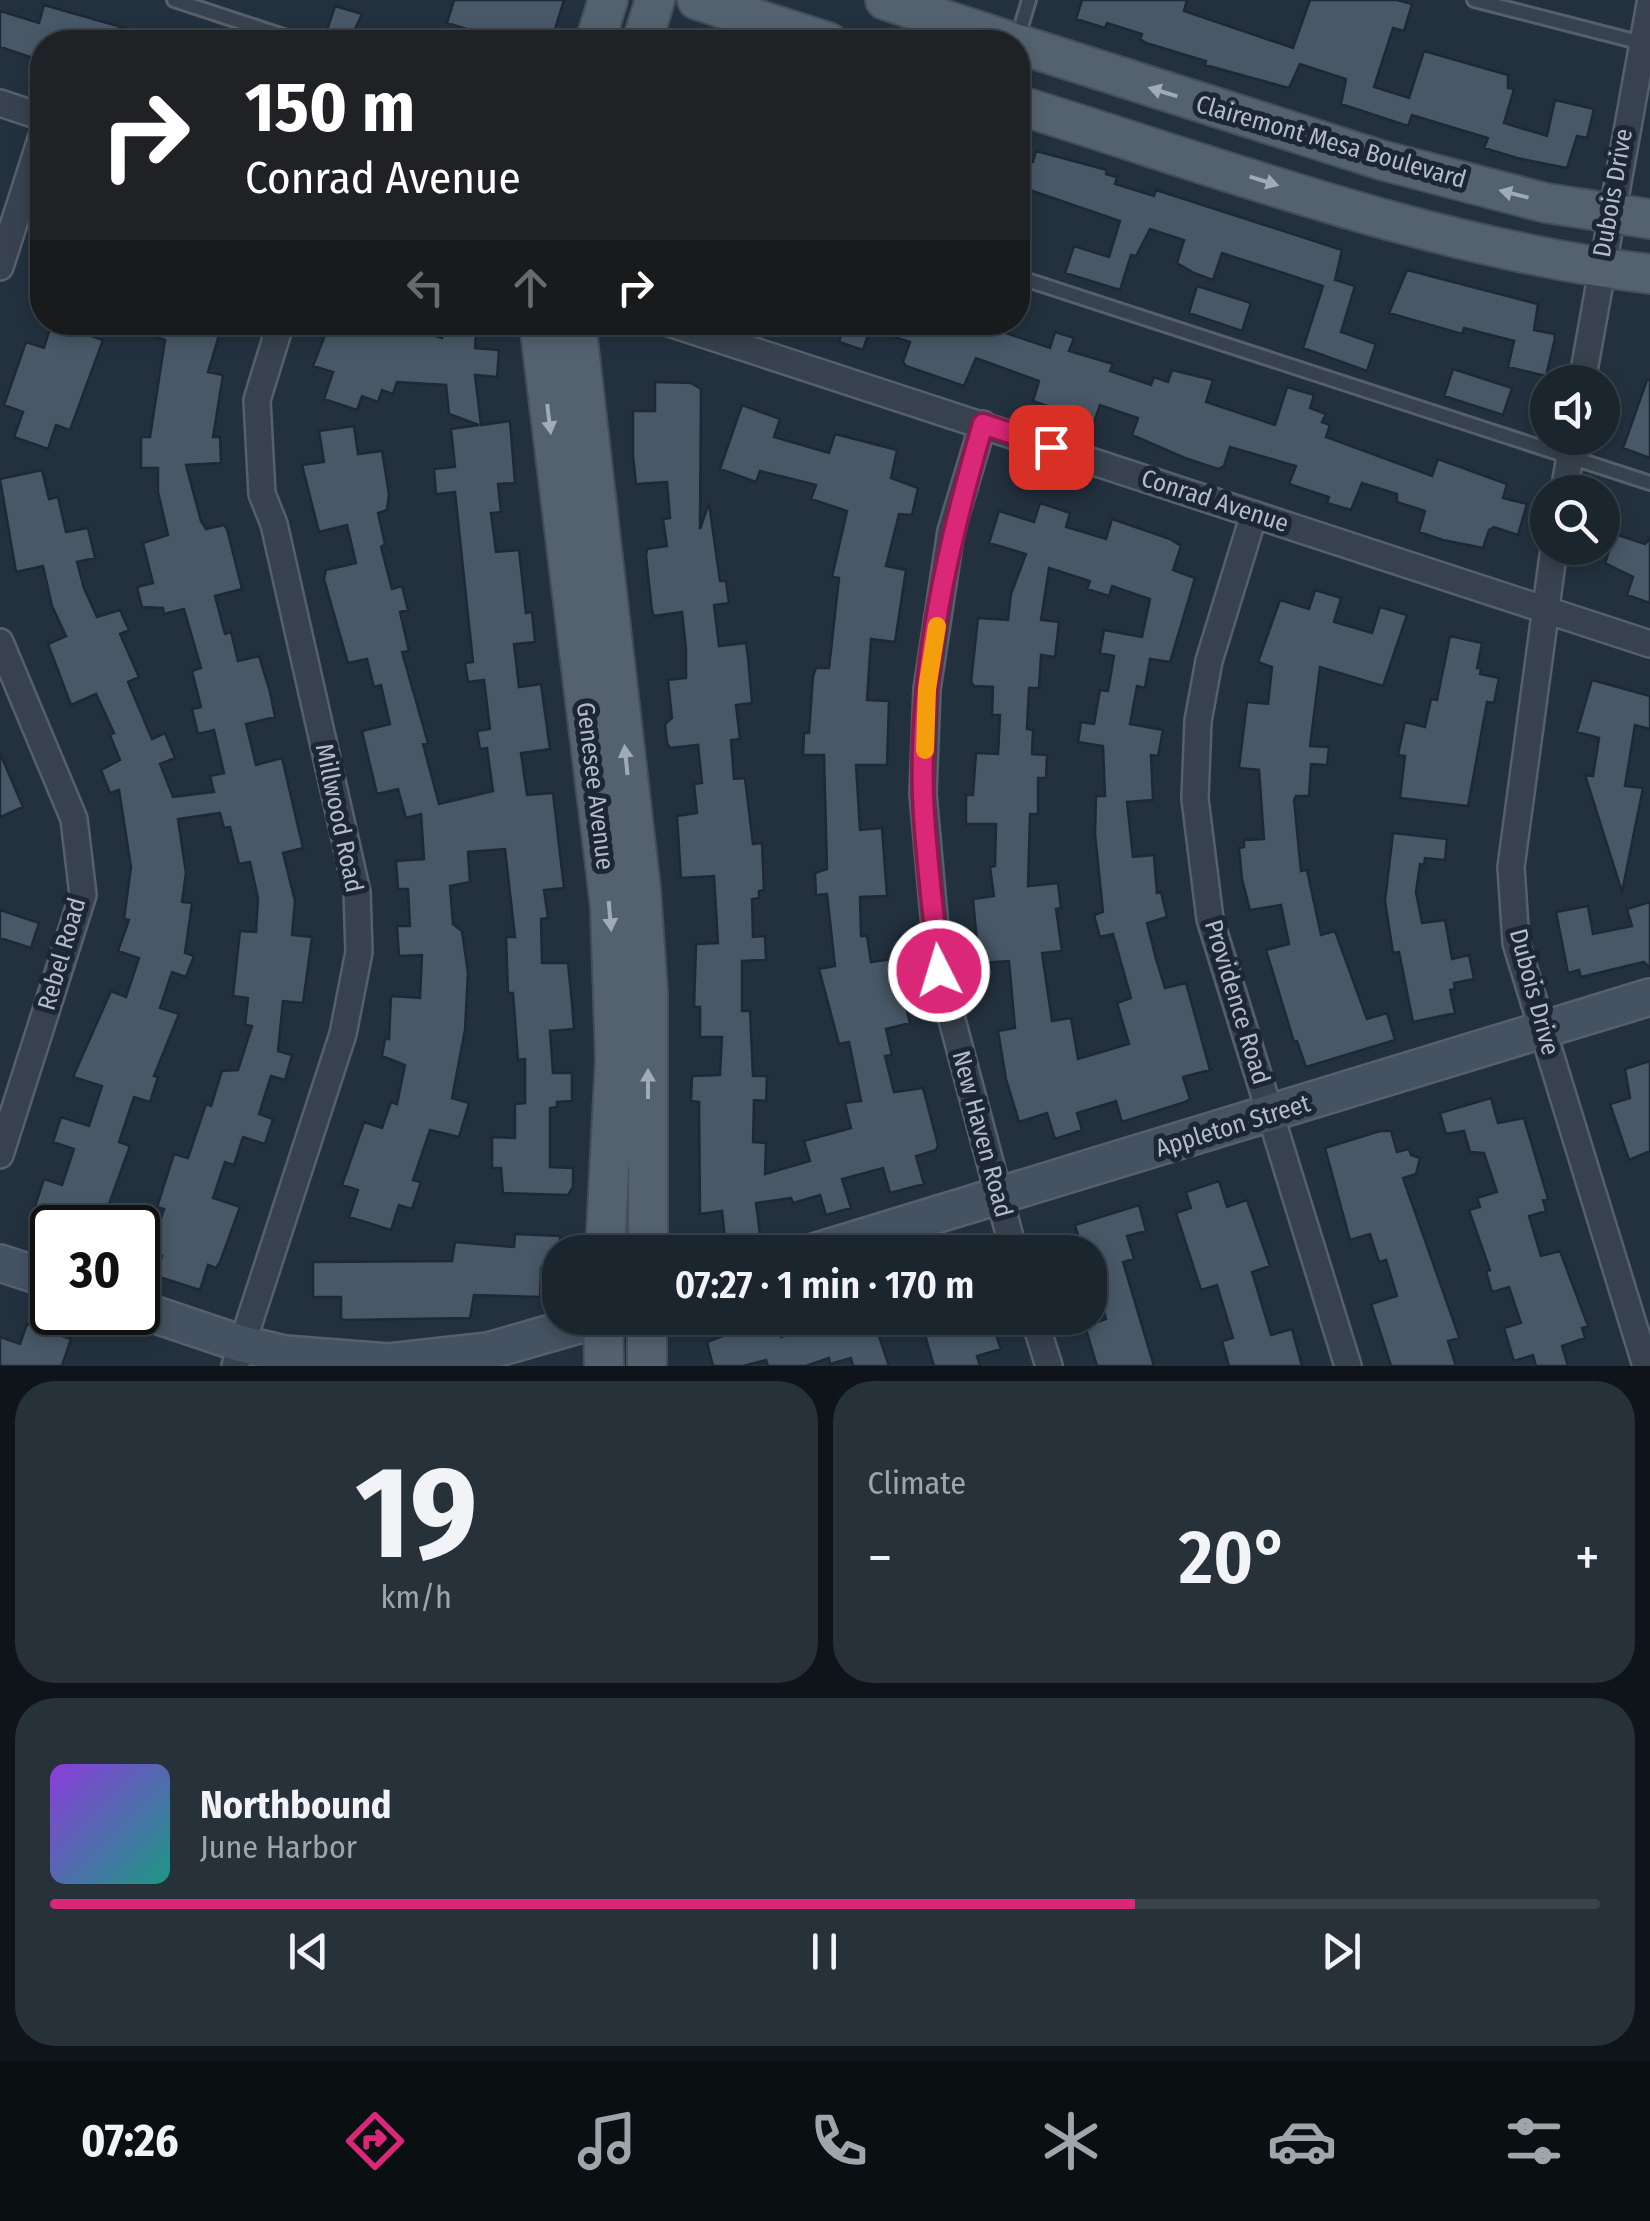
<!DOCTYPE html>
<meta charset="utf-8">
<style>
:root{--surface:#1a252e;--page:#27313a;--text:#f1f3f6;--muted:#9fa5aa;--line:#38424a;--accent:#db2777}
body{margin:0;font-family:"Fira Sans Condensed",sans-serif;background:var(--page);color:var(--text);height:100vh;display:flex;flex-direction:column;font-size:38px;white-space:nowrap}
*{box-sizing:border-box;margin:0}
p{font-size:32px;color:var(--muted)}
.icon{flex:none;width:55px;height:55px;fill:none;stroke:currentColor;stroke-width:2;stroke-linecap:round;stroke-linejoin:round}
.map{position:relative;height:1366px;overflow:hidden}
.side{display:flex;flex-direction:column;gap:15px;padding:15px;background:#0e1419;flex:1}
.side>*{flex:none}
.banner{position:absolute;left:30px;top:30px;width:1000px;height:305px;border-radius:40px;box-shadow:0 5px 15px #0003,0 0 0 2px var(--line);background:#202124;color:#fff;overflow:hidden}
.fabs{position:absolute;left:1530px;top:365px;display:grid;gap:20px}
.fabs a{display:grid;place-items:center;width:90px;height:90px;border-radius:50%;background:var(--surface);box-shadow:0 5px 15px #0003,0 0 0 2px var(--line);font-size:50px}
.speed{position:absolute;left:30px;top:1205px;display:flex;gap:20px;font-size:50px;font-weight:700;text-align:center}
.speed>*{display:grid;place-content:center;width:130px;height:130px;border-radius:50%;background:var(--surface);box-shadow:0 5px 15px #0003,0 0 0 2px var(--line);line-height:1}
.speed .limit{border:5px solid #111;border-radius:15px;background:#fff;color:#111}
.pin{position:absolute;display:grid;place-items:center;width:85px;height:85px;color:#fff;margin:-42px;border-radius:20px;box-shadow:0 5px 15px #0006}
.me{position:absolute;width:110px;margin:-55px;rotate:355deg;stroke-linejoin:round;filter:drop-shadow(0 0 8px #0008)}
.turn{display:flex;align-items:center;gap:35px;height:210px;padding:0 50px;font-size:45px}
.turn .icon{width:130px;height:130px;stroke-width:2.5}
.turn b{display:block;font-size:70px;line-height:85px}
.lanes{display:flex;align-items:center;height:95px;padding:0 50px;background:#0003;justify-content:center;gap:50px;direction:ltr}
.lanes .off{opacity:.35}
.big{font-size:75px;font-weight:600;line-height:1.1}
.side .tile{flex:1;display:flex;flex-direction:column;justify-content:center;gap:15px;min-width:0;padding:0 35px;border-radius:40px;background:var(--page)}
.side .dial{align-items:center;gap:0}
.dial b{font-size:130px;line-height:1}
.song{display:flex;align-items:center;gap:30px}
.cover{width:120px;height:120px;border-radius:15px;background:linear-gradient(135deg,hsl(270 70% 55%),hsl(170 70% 35%))}
.played{height:10px;border-radius:5px;background:linear-gradient(90deg,var(--accent) 70%,var(--line) 70%)}
.keys{display:flex;justify-content:space-around;direction:ltr}
.heat{display:flex;justify-content:space-between;align-items:center;font-size:55px;direction:ltr}
.side .tiles{flex:1;display:grid;gap:15px;grid-template-columns:1fr 1fr}
.tile:last-child{grid-column:span 2}
.trip{position:absolute;left:542px;top:1235px;width:565px;height:100px;border-radius:40px;background:var(--surface);box-shadow:0 5px 15px #0003,0 0 0 2px var(--line);font-weight:600;line-height:100px;text-align:center}
.menu{display:flex;height:160px;justify-content:space-around;align-items:center;background:#0a0f12;color:var(--muted)}
.menu .icon{width:70px;height:70px}
.menu .selected{color:var(--accent)}
.menu b{font-size:45px;color:var(--text)}
.map>svg:first-child{display:block}
.building{fill:#485867;stroke:#1e2935;stroke-width:2.5;fill-rule:evenodd}
.lines{fill:none;stroke-linecap:round;stroke-linejoin:round}
.lane-casing{stroke:#55606c;stroke-width:18}
.street-casing{stroke:#55606c;stroke-width:30}
.secondary-casing{stroke:#55606c;stroke-width:40}
.primary-casing{stroke:#434e5a;stroke-width:42}
.lane{stroke:#37424e;stroke-width:12}
.street{stroke:#37424e;stroke-width:25}
.secondary{stroke:#445261;stroke-width:35}
.primary{stroke:#54616e;stroke-width:38}
.oneway{fill:#9fabb7}
.route-casing{stroke:#8e194d;stroke-width:25}
.route{stroke:#db2777;stroke-width:18}
.slow{stroke:#f59e0b;stroke-width:18}
.labels{text-anchor:middle;dominant-baseline:central;stroke-width:10;stroke-linejoin:round;paint-order:stroke}
.street-label{font-size:25px;fill:#b2bdc9;stroke:#1c2733}
</style>
<div class="map">
<svg width="1650" height="1366" viewBox="0 0 1650 1366">
<rect width="100%" height="100%" fill="#23313e"/>
<path class="building" d="M454,0H564L551,42H508L447,23Z
M1082,0H1187L1184,11L1293,48L1310,0H1397L1412,4L1404,31L1393,28L1374,87L1409,98L1424,51L1508,75V88L1514,89L1504,123L1547,136L1555,100L1594,109L1587,138L1577,136L1567,168L1517,158L1484,148L1488,138L1412,115L1408,126L1341,104L1346,79L1300,64L1289,88L1205,65L1206,61L1146,43L1140,39L1142,34L1107,23L1105,28L1076,19Z
M44,5L156,37L155,42H42V61L0,47V11L39,23Z
M335,6L362,14L350,40L326,33Z
M1036,151L1107,170L1106,174L1117,177L1115,184L1154,196L1156,190L1342,250L1335,280L1355,286L1341,332L1376,344L1367,371L1303,348L1323,286L1222,253L1213,280L1194,273L1177,263L1184,240L1150,229L1136,256L1131,255L1120,290L1065,273L1074,246L1109,257L1120,221L1018,186V157L1033,162Z
M1407,270L1538,304L1534,330L1554,334L1555,338L1546,376L1508,367L1514,341L1464,328L1462,334L1389,313Z
M1197,286L1251,303L1242,331L1189,313Z
M52,322L103,340L70,430L56,425L48,449L14,437L23,412L4,405L26,342L44,348Z
M126,322H223L208,372L223,375L213,437H220L221,463L186,465L201,521L206,529L224,525L227,529L242,589L215,596L225,634L231,632L238,661L259,656L270,692L275,717L246,724L256,765L282,758L303,848L283,853L295,901L292,935L312,937L303,1003L283,1001L278,1051L292,1055L285,1080L271,1076L259,1114L273,1119L265,1144L243,1137L234,1165L225,1162L213,1198L240,1207L220,1262L216,1268L208,1265L200,1290L156,1276L162,1256L150,1252L164,1209L157,1207L174,1154L188,1158L206,1104L211,1106L222,1071L238,1070L252,1026L245,1025L248,998L233,996L240,931L256,932L258,898L250,862L239,864L230,827L224,828L220,813L178,819L186,873L182,902L192,903L185,953L194,956L186,977L172,972L160,1008L179,1014L154,1076L158,1077L150,1102L134,1097L119,1142L130,1146L109,1204L122,1208L116,1228H57L61,1215L35,1206L44,1179L62,1185L74,1149L53,1142L61,1117L89,1126L102,1086L73,1077L111,991L126,997L139,958L118,951L129,920L124,919L131,867L119,790L110,793L101,770L120,760L110,735L114,733L96,694L71,705L48,644L66,636L52,606L43,566L16,572L0,479L42,470L49,499L58,497L66,532L88,528L95,558L77,562L84,588L97,617L120,610L129,630L120,634L139,677L128,682L152,739L165,733L175,758L160,764L173,797L214,792L210,776L224,773L214,730L198,734L192,709L201,707L192,671L201,668L184,609L164,614L163,608L142,607L137,587L153,583L143,543L168,535L158,492V468H141V437H150L165,340L125,326Z
M330,322H393L442,338L443,322H477L475,348L499,350L497,377L475,375L481,425L510,421L515,483L498,484L501,512L491,513L496,552L519,550L526,613L532,612L535,642L514,644L519,687L541,684L550,749L521,753L527,795L553,793L564,888L544,890L548,918L541,919L542,963H568L572,1003L574,1029L550,1031L553,1073H572V1101L557,1102V1107L550,1108V1167L573,1168V1187L568,1195L503,1193L501,1168H492V1137L515,1138V1104L525,1103V1059L518,1060L513,993H508L506,937H515L505,849L468,852L470,882L450,886L453,924L462,931L468,973L465,1030L452,1098L469,1103L459,1137L430,1130L413,1180L421,1182L412,1209L399,1205L391,1230L349,1217L358,1190L342,1185L364,1122L382,1128L391,1102L397,1104L405,1065L382,1056L385,1039H389L391,996L420,998L422,955L399,956L397,926H410L408,889H398L396,861L424,859L421,814L406,818L398,789L377,794L362,731L390,724L381,685L374,687L367,659L348,663L324,579L326,570L356,563L347,525L319,532L302,465L324,462L319,431L354,426L358,454L382,451L389,494L387,510L378,513L385,544L381,547L392,589L402,586L408,610L400,612L409,651L402,652L428,743L423,744L439,804L493,791L487,748L480,749L477,731L490,729L484,680L468,682L465,663L473,662L455,492L436,494L434,469L455,467L451,429L479,425L449,414L446,385L397,382L393,394L382,390L378,402L362,396L357,410L324,399L333,372L313,366Z
M845,322H986L985,326L1050,348L1055,332L1074,338L1069,351L1113,364L1110,371L1151,385L1154,377L1168,382L1172,370L1213,380L1206,402L1275,425L1287,387L1314,395L1310,408L1326,414L1322,422L1330,425L1326,437L1432,476L1438,459L1507,484L1503,498L1527,504L1518,535L1494,527L1489,530L1483,548L1443,540L1419,532L1425,511L1397,502V494L1362,483L1351,510L1327,503L1329,497L1289,484L1296,466L1230,447L1224,466L1218,469L1185,458L1132,435L1138,418L1100,405L1093,425L1070,418L1071,414L1033,401L1039,381L976,358L964,386L906,366L903,362L910,342L870,329L863,350L839,342Z
M1453,369L1512,388L1503,415L1444,396Z
M1647,380H1650V458L1623,448Z
M655,382L691,383L701,389L700,529L709,503L720,581H726L729,603L714,605L719,646L746,643L748,657L752,703L736,705L740,739L731,740L734,779L745,778L753,844L762,843L764,890L759,891V898L752,899L753,937L765,936L766,960L742,961V1011H750L753,1076H767L766,1101L754,1100L753,1142L766,1143L765,1174L810,1161L804,1141L851,1128L845,1103L861,1101L849,1042L839,1044L819,969L835,966L827,894L816,895L815,873L827,869L824,755H803L804,733H809L813,676L816,668H829L839,578L832,577L847,511L811,499L816,485L760,471L756,482L720,469L742,405L780,419L774,437L829,453L835,434L897,450L891,478L918,488L912,515L899,514L886,566L906,570L895,642L871,639L867,700L889,701L887,765H856L860,830L882,828L887,896L860,897L861,936H867L871,962L892,959L897,995L903,994L910,1023L886,1029L892,1055L885,1056L894,1092L923,1088L938,1145L936,1150L916,1156L924,1184L890,1193L883,1168L842,1179L851,1208L826,1215L820,1195L793,1203L791,1198L756,1203L760,1234L725,1238L722,1211L700,1214L699,1102L691,1101L692,1076L720,1075L722,1037H700V1007H694L696,944L718,943L714,876L681,878L677,816L697,813L694,784L702,783L698,745L670,748L667,743L665,724L672,718L668,680L686,678V649L682,612L654,616L652,611L646,556L647,549L667,546L663,519L670,518L667,482L636,484L633,456V411H655Z
M1040,503L1070,513L1066,527L1106,539L1112,519L1170,539L1181,546L1173,570L1195,578L1170,662L1150,659L1145,688L1137,686L1130,724L1163,730L1158,756L1151,755L1153,800L1127,802L1133,857L1154,855L1157,893L1161,892L1167,917L1147,923L1156,959L1165,988L1186,983L1210,1070L1183,1077L1190,1099L1185,1102L1122,1122L1116,1101L1077,1113L1082,1130L1055,1139L1047,1113L1019,1122L1006,1079L998,1031L1015,1028L1009,961L979,963L973,899L994,896L990,867L995,866L996,824H966V795H973L976,753L998,754L1000,715H992L993,687L974,686L971,682L978,618L1008,620L1011,594L1026,554L989,543L999,511L1034,522ZM1049,568L1090,581L1087,589L1109,596L1112,586L1150,599L1142,637L1104,630L1100,653L1114,656L1108,691L1100,690L1094,724L1081,722L1078,742L1103,746L1105,796H1096L1095,834L1103,912L1094,915L1100,937L1113,934L1131,998L1117,1003L1129,1044L1078,1059L1071,1018L1052,1021L1042,953L1062,951L1056,909L1061,908L1058,883L1028,886L1030,814H1038V778H1046L1047,755L1032,754L1033,730L1027,729L1029,688H1039L1041,655L1055,657L1059,622L1041,620Z
M1615,534L1645,544L1650,538V603L1627,595L1633,577L1605,563Z
M1315,590L1341,598L1334,622L1372,633L1380,607L1407,615L1383,686L1320,667L1310,746L1329,747L1327,765L1311,764L1309,796H1296L1294,800L1301,871L1307,870L1321,935L1335,931L1367,1019L1387,1013L1395,1040L1306,1067L1297,1041L1294,1042L1266,950L1289,944L1281,905L1250,910L1242,879L1239,848L1244,847V840L1264,839L1259,770L1239,768L1247,702L1268,704L1272,667L1258,662L1280,600L1309,609Z
M1450,636L1482,643L1477,668H1481L1480,674L1499,678L1494,703L1487,702L1468,806L1400,798L1405,756L1398,755L1405,722L1425,727L1431,699L1437,700Z
M1592,680L1650,696V729L1635,725L1625,786L1643,788L1622,892L1585,775L1593,776L1599,738L1577,732Z
M0,753L23,807L0,817Z
M1393,833L1447,839L1445,860L1425,858L1424,865L1420,864L1416,892L1422,923L1445,920L1452,959L1469,955L1474,979L1454,983L1455,989L1450,990L1455,1013L1413,1022L1399,952L1393,953L1385,901Z
M1650,902V968L1644,962L1581,977L1579,970L1568,973L1556,912L1588,906L1593,934L1632,926L1627,909Z
M0,910L39,923L31,948L0,938Z
M1650,1061V1151L1629,1160L1610,1104L1630,1098L1625,1069Z
M1491,1098L1498,1123L1524,1118L1548,1199L1543,1200L1546,1211L1529,1216L1541,1256L1560,1251L1588,1326L1582,1328L1585,1338L1562,1346L1568,1366H1536L1533,1355L1514,1361L1504,1328L1521,1323L1509,1287L1492,1292L1486,1271L1490,1270L1469,1210L1480,1207L1477,1198L1497,1192L1484,1153L1470,1152L1464,1131L1446,1134L1440,1113Z
M1380,1131H1391L1397,1152L1409,1149L1411,1155L1420,1158L1416,1174L1403,1178L1458,1334L1459,1338L1448,1341L1456,1366H1391L1371,1304L1397,1296L1386,1260L1379,1262L1370,1234L1350,1240L1325,1148Z
M1219,1181L1227,1207L1247,1200L1270,1266L1252,1272L1271,1335L1292,1329L1302,1366H1229L1222,1341L1233,1338L1217,1285L1201,1290L1176,1213L1191,1208L1186,1192Z
M1139,1205L1146,1231L1127,1236L1134,1259L1123,1262L1154,1366H1097L1085,1326L1106,1319L1094,1280L1090,1281V1252H1083L1075,1225Z
M515,1234L560,1236V1269L541,1268L540,1297L474,1295L470,1318L345,1320L341,1319V1297H313V1262L452,1261L455,1242L514,1247Z
M768,1318H775L781,1337L843,1318H873L889,1366H853L851,1358L830,1364L829,1358L806,1366H768L766,1360L743,1366H713L707,1342Z
M920,1318H990L1001,1349L977,1356L980,1366H934Z
M27,1324L71,1339L62,1366H0V1337L20,1344Z"/>
<g class="lines">
<defs>
<path id="lane" d="M174,0L302,42
M1474,0L1646,44
M1017,40L1029,0
M738,42L746,18
M1018,277L1650,483"/>
<path id="street" d="M0,103L42,117
M0,267L42,136
M666,322L1650,644
M1582,382L1650,4
M983,424L951,531L927,689L923,794L939,971L1014,1252
M1564,492L1573,438
M1254,514L1209,661L1198,721L1195,799L1210,919L1348,1366
M1554,548L1511,867L1516,943L1646,1366
M0,642L74,819L83,895L0,1155
M1034,1318L1049,1366
M235,1366L343,1034L359,952L357,892L274,524L262,494L257,400L281,322"/>
<path id="secondary" d="M814,1252L1650,997
M0,1263L52,1280
M138,1309L242,1344L285,1354L389,1362L488,1351L603,1318"/>
<path id="primary" d="M697,0L828,42
M885,0L1012,42
M595,42L608,0
M642,42L655,0
M1018,44L1381,160L1546,203L1650,219
M1018,105C1225,169 1434,248 1650,274
M539,322L610,906L615,1059L605,1252
M576,322L641,890L648,992V1252
M603,1318L604,1366
M647,1366V1318"/>
</defs>
<use href="#lane" class="lane-casing"/>
<use href="#street" class="street-casing"/>
<use href="#secondary" class="secondary-casing"/>
<use href="#primary" class="primary-casing"/>
<use href="#lane" class="lane"/>
<use href="#street" class="street"/>
<use href="#secondary" class="secondary"/>
<use href="#primary" class="primary"/>
</g>
<defs><path id="oneway-solid" d="M-6-.8H1V-3.2L6.5 0L1 3.2V.8H-6Z" transform="scale(2.5)"/></defs>
<g class="oneway">
<use href="#oneway-solid" transform="translate(1163 92) rotate(-163)"/>
<use href="#oneway-solid" transform="translate(1264 181) rotate(17)"/>
<use href="#oneway-solid" transform="translate(1514 194) rotate(-166)"/>
<use href="#oneway-solid" transform="translate(549 419) rotate(83)"/>
<use href="#oneway-solid" transform="translate(626 760) rotate(-96)"/>
<use href="#oneway-solid" transform="translate(610 916) rotate(85)"/>
<use href="#oneway-solid" transform="translate(648 1084) rotate(-90)"/>
</g>
<g class="lines">
<defs>
<path id="route" d="M939,971C934,913 925,854 923,795C919,669 948,544 983,424L1051,447"/>
</defs>
<use href="#route" class="route-casing"/>
<use href="#route" class="route"/>
<path class="slow" d="M925,750L927,689L937,626"/>
</g>
<g class="labels">
<g class="street-label">
<text transform="translate(1331 142) rotate(16)">Clairemont Mesa Boulevard</text>
<text transform="translate(1613 193) rotate(-80)">Dubois Drive</text>
<text transform="translate(1215 501) rotate(18)">Conrad Avenue</text>
<text transform="translate(595 786) rotate(83)">Genesee Avenue</text>
<text transform="translate(339 818) rotate(78)">Millwood Road</text>
<text transform="translate(62 954) rotate(-74)">Rebel Road</text>
<text transform="translate(1534 992) rotate(75)">Dubois Drive</text>
<text transform="translate(1237 1002) rotate(73)">Providence Road</text>
<text transform="translate(1233 1126) rotate(-17)">Appleton Street</text>
<text transform="translate(982 1134) rotate(75)">New Haven Road</text>
</g>
</g>
</svg>
<div class="fabs">
<a><svg class="icon" aria-label="sound" viewBox="0 0 24 24"><path d="M4 9h4l5-4v14l-5-4H4zM17 9q2 3 0 6"/></svg></a>
<a><svg class="icon" aria-label="search" viewBox="0 0 24 24"><circle cx="10" cy="10" r="6"/><path d="M15 15l6 6"/></svg></a>
</div>
<div class="speed"><div class="limit">30</div></div>
<div class="pin" style="left:1051px;top:447px;background:#d93025"><svg class="icon" aria-label="arrive" viewBox="0 0 24 24"><path d="M6 21V4h12l-3 4 3 4H6"/></svg></div>
<svg class="me" style="left:939px;top:971px" viewBox="-20 -20 40 40"><circle r="17" fill="#db2777" stroke="#fff" stroke-width="3"/><path d="M0-11L8 9 0 5-8 9z" fill="#fff"/></svg>
<div class="trip">07:27 · 1 min · 170 m</div>
<div class="banner">
<div class="turn"><svg class="icon" aria-label="right" viewBox="0 0 24 24"><path d="M7 20v-9h11M14 6l5 5-5 5"/></svg><div><b>150 m</b>Conrad Avenue</div></div>
<div class="lanes"><svg class="icon off" aria-label="left" viewBox="0 0 24 24"><path d="M17 20v-9H6M10 6l-5 5 5 5"/></svg><svg class="icon off" aria-label="ahead" viewBox="0 0 24 24"><path d="M12 20V5M6 11l6-6 6 6"/></svg><svg class="icon" aria-label="right" viewBox="0 0 24 24"><path d="M7 20v-9h11M14 6l5 5-5 5"/></svg></div>
</div>
</div>
<section class="side">
<div class="tiles">
<div class="tile dial"><b>19</b><p>km/h</p></div>
<div class="tile"><p>Climate</p>
<div class="heat"><a>−</a><b class="big">20°</b><a>+</a></div>
</div>
<div class="tile">
<div class="song"><i class="cover"></i><div><b>Northbound</b><p>June Harbor</p></div></div>
<div class="played"></div>
<div class="keys"><svg class="icon" aria-label="previous" viewBox="0 0 24 24"><path d="M18 5L8 12l10 7zM5 5v14"/></svg><svg class="icon" aria-label="pause" viewBox="0 0 24 24"><path d="M8 5v14M16 5v14"/></svg><svg class="icon" aria-label="next" viewBox="0 0 24 24"><path d="M6 5l10 7-10 7zM19 5v14"/></svg></div>
</div>
</div>
</section>
<nav class="menu">
<b>07:26</b>
<svg class="icon selected" aria-label="directions" viewBox="0 0 24 24"><path d="M12 3l9 9-9 9-9-9zM9 14v-3h6M13 9l2 2-2 2"/></svg>
<svg class="icon" aria-label="music" viewBox="0 0 24 24"><path d="M9 18V5l10-2v13"/><circle cx="6" cy="18" r="3"/><circle cx="16" cy="16" r="3"/></svg>
<svg class="icon" aria-label="phone" viewBox="0 0 24 24"><path d="M5 4h4l2 5-3 2q2 4 5 5l2-3 5 2v4C11 20 4 13 5 4z"/></svg>
<svg class="icon" aria-label="climate" viewBox="0 0 24 24"><path d="M12 3v18M4 7l16 10M4 17L20 7"/></svg>
<svg class="icon" aria-label="car" viewBox="0 0 24 24"><path d="M5 17H2v-5l4-1 3-4h7l3 4 3 1v5h-3M9 17h6M6 11h13"/><circle cx="7" cy="17" r="2"/><circle cx="17" cy="17" r="2"/></svg>
<svg class="icon" aria-label="filters" viewBox="0 0 24 24"><path d="M4 7h16M4 17h16"/><circle cx="9" cy="7" r="2"/><circle cx="15" cy="17" r="2"/></svg>
</nav>
